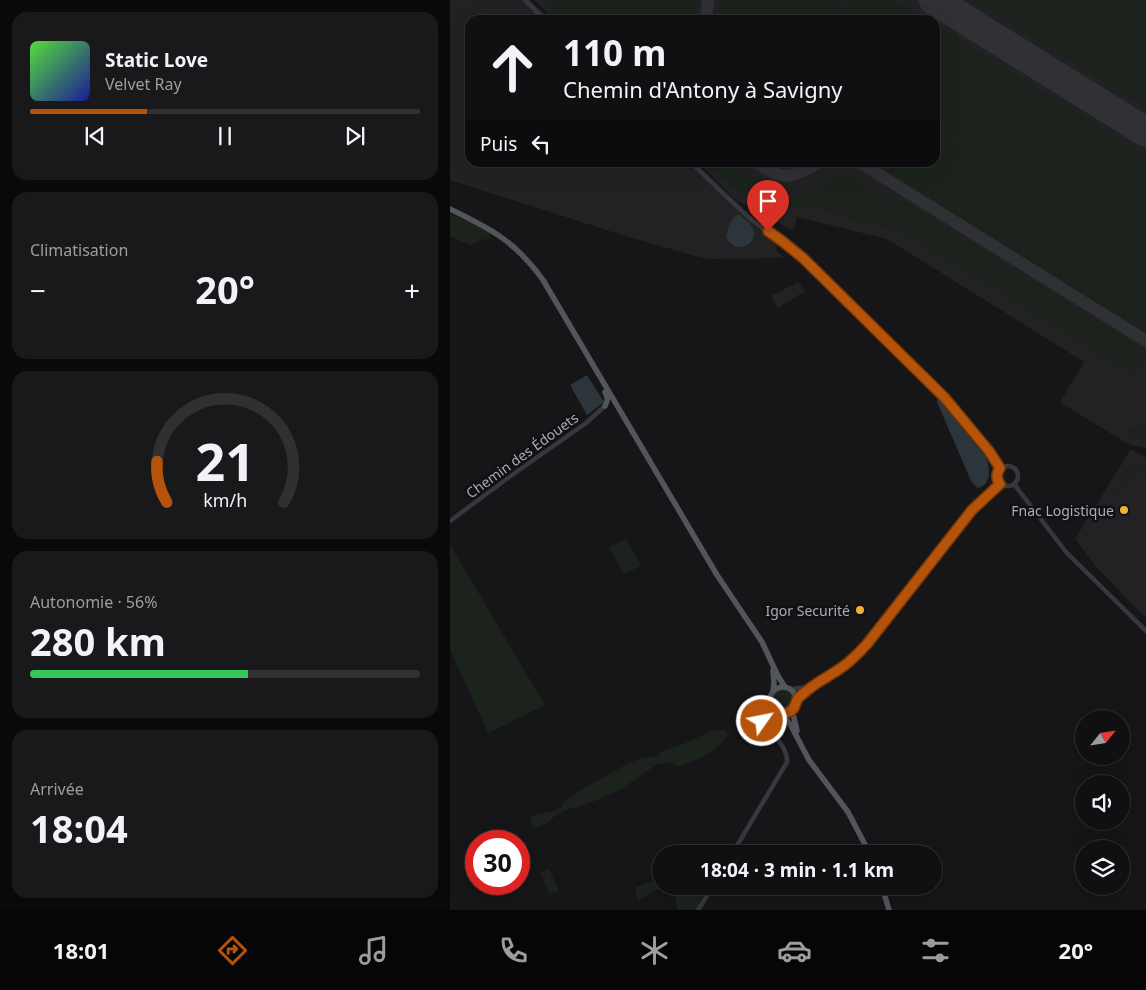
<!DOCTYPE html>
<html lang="fr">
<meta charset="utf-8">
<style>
:root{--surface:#101012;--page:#19191b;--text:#f1f3f6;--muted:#9c9d9f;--line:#303032;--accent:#b45309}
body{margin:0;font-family:"Noto Sans",sans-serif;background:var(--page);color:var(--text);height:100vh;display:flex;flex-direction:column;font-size:19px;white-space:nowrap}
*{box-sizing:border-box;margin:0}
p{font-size:16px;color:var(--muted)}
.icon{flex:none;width:28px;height:28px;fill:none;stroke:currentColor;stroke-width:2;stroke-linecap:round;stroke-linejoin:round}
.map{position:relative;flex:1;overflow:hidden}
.drawer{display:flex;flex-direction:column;gap:12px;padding:12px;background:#09090a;width:450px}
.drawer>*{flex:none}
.guide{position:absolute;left:15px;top:15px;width:475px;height:152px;border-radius:15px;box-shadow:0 5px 20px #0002,0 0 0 1px var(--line);background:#101012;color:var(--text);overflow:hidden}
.needle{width:32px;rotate:60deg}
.fabs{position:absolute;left:625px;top:710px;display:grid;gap:10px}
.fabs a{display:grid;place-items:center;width:55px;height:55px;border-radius:50%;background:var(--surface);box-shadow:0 5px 20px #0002,0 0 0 1px var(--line);font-size:25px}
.speed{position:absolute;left:15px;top:830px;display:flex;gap:10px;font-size:25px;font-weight:700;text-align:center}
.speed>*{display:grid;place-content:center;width:65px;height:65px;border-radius:50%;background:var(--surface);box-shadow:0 5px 20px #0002,0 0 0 1px var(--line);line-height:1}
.speed .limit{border:8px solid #d22;background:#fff;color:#111}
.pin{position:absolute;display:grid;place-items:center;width:42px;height:42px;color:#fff;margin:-51px -21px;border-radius:50% 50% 50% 0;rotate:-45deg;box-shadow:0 0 5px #0007}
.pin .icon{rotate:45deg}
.me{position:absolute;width:55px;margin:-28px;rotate:57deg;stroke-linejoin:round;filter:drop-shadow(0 0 4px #0008)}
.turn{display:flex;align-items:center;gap:18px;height:105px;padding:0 15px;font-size:22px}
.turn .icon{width:65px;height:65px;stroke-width:2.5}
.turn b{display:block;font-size:35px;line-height:42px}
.then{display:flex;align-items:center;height:48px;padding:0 15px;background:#0003;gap:10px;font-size:19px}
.big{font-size:38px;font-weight:700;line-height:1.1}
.drawer .card{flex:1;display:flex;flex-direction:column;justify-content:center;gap:8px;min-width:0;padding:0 18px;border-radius:15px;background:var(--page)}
.drawer .dial{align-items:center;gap:0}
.dial svg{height:130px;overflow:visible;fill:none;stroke:var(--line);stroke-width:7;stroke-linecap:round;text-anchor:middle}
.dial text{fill:var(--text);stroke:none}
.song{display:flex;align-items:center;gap:15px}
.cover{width:60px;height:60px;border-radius:8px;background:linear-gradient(135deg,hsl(110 70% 55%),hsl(240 70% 35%))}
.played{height:5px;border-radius:2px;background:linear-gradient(90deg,var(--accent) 30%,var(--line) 30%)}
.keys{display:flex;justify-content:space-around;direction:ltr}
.heat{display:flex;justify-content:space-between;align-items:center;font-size:28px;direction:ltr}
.charge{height:8px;border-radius:4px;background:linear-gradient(90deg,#34c759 56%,var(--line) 0)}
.trip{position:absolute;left:202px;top:845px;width:290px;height:50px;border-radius:25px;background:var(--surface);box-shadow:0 5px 20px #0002,0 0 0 1px var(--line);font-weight:700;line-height:50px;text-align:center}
.menu{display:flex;height:80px;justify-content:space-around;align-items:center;background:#060607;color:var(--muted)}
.menu .icon{width:35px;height:35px}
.menu .on{color:var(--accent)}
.menu b{font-size:22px;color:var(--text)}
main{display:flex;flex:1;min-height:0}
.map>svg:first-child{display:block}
.built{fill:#222225}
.green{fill:#1c231d}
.water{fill:#2c353c}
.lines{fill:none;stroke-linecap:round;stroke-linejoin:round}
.taxiway{stroke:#303135;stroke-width:12}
.runway{stroke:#303135;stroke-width:30}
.minor{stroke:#37383d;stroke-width:4.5}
.major{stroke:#53555c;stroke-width:5.5}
.route-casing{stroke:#753606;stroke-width:12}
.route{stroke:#b45309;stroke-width:9}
.poi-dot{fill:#f2b134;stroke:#111113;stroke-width:2}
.labels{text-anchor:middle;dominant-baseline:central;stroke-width:5;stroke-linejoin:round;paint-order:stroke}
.street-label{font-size:14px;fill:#a8adb8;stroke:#111113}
.poi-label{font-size:14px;fill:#a8adb8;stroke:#111113;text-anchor:end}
</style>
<main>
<section class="drawer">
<div class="card">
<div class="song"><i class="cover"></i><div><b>Static Love</b><p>Velvet Ray</p></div></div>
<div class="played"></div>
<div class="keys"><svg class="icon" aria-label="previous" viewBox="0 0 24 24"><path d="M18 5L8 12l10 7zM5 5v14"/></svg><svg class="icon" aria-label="pause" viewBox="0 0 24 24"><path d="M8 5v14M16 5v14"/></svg><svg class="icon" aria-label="next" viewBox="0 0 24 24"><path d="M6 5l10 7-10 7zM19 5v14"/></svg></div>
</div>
<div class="card"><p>Climatisation</p>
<div class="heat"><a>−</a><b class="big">20°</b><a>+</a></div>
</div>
<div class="card dial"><svg viewBox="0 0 100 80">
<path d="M14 69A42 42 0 1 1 86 69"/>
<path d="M14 69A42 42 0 0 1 8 44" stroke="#b45309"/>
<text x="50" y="56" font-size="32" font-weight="700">21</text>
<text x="50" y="72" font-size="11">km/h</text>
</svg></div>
<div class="card"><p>Autonomie · 56%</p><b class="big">280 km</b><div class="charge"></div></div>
<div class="card"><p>Arrivée</p><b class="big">18:04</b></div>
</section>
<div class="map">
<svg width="696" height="910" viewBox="0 0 696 910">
<rect width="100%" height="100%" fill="#161618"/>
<path class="built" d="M0,0H80L101,20H20V162L246,163L328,241L326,250L334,258L260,259L245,256L172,235L0,180Z
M84,0H696V448L681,445L676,443L610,402L634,362L437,239L347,217L343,231L327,222L325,224L313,211L303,209L285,199L249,163L485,162V20H105Z
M348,282L355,291L328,308L321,296Z
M681,449L696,458V618L647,568L625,539Z"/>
<path class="green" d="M92,0H249L247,8L248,20H112Z
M269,0H399L376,20H267Z
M401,0H446L478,20H379L387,14Z
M522,0H696V108Z
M485,24L696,155V257L656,233L696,259V333L422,163L485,162V127L589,189L533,154L485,125Z
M258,163H280L338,198L364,187L383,212C352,205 317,211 289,192C277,185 268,172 258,163Z
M393,176C411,178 426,191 441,200L445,195L695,350C696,360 690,368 684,375L451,231L397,218V216L389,214L367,186L387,177Z
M0,213L26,225L41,233L39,239H35L20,245L0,236Z
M696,422V440L685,437L674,430L687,429Z
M689,464L696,467V476L685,469L669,494L665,491C671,481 676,466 689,464Z
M176,539L191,566L174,574L159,547Z
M0,545L95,705L38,733L0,649Z
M322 700a11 11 0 1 1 22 0a11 11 0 1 1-22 0Z
M274,729L278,735C267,752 247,761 228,766L220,762L206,765L173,788L147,800L128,807L115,810L105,816L96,824L86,828L81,824L80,820L82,816L88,814L107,810L112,807L113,803L127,792L179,763L192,758L201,756L206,758L212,751L229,746L261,731Z
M99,869L109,891L100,895L90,872Z
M211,879V886H258L245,910H227L224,886L206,890L188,900L185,887Z"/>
<path class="water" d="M289,214C293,218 300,223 303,229C309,242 288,258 276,237C278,228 280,218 289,214Z
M137,375L154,402L137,415L120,385Z
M488,398L536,457C540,468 542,484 528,488L521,481L487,402Z"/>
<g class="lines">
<path class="taxiway" d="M256,20L258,0
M306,162C312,166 318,171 324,173C341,181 356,169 370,162
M409,162L696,341"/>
<path class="runway" d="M484,0L696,132"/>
<path class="minor" d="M75,0L95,20
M241,162C261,182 281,202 302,220C319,233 337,244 353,259C381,284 407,312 434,338C476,379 518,420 550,468
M548 476a10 10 0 1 1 20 0a10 10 0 1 1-20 0Z
M564,484L616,552L696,631
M0,521L62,475L136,423L155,406
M341,689C347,688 354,688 361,686C380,681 403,659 417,644L523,510L550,484
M347,700L360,687
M282,854L337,762C338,747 322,734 313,723L311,719L312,715L322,707
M248,910L263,886"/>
<path class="major" d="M0,209C41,229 65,241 93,280L267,575L312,642L328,676L335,687
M155,392C158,398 158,400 155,406
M323,670L324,683L323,691
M320 700a13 13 0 1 1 26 0a13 13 0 1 1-26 0Z
M344,708L343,714L347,731
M332,714L340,724L359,760L398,812L420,854
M432,886L439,910"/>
</g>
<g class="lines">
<defs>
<path id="route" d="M312,721V716L322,707C326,712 332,715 339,712C345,709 345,705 347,700C348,697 351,696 353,694C363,684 376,678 388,670C399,663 408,654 417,644L522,510L550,484C546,479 546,474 550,468L539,451L495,398L353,258L332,241L318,231"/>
</defs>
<use href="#route" class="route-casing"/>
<use href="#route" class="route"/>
</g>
<g class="poi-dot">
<circle cx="674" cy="510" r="5"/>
<circle cx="410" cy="610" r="5"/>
</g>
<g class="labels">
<g class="street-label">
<text transform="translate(72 455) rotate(-36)">Chemin des Édouets</text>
</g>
<g class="poi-label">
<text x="664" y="510">Fnac Logistique</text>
<text x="400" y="610">Igor Securité</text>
</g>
</g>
</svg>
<div class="fabs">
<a><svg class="needle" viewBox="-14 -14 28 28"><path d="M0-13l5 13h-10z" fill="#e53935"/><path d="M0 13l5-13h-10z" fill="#9c9d9f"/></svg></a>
<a><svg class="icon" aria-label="sound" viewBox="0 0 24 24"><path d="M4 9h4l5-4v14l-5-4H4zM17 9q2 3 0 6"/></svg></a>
<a><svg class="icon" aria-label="layers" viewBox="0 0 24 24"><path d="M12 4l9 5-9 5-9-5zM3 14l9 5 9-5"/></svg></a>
</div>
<div class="speed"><div class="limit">30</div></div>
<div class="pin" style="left:318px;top:231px;background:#d93025"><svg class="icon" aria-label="arrive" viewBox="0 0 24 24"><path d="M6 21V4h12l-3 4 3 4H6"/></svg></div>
<svg class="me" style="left:312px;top:721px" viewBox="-20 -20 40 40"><circle r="17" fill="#b45309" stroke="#fff" stroke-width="3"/><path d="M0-11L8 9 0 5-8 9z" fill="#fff"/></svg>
<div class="trip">18:04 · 3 min · 1.1 km</div>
<div class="guide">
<div class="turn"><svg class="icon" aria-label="ahead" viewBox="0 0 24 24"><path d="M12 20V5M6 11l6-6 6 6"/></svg><div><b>110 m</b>Chemin d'Antony à Savigny</div></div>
<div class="then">Puis<svg class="icon" aria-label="left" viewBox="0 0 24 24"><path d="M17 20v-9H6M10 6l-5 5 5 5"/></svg></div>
</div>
</div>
</main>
<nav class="menu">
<b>18:01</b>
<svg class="icon on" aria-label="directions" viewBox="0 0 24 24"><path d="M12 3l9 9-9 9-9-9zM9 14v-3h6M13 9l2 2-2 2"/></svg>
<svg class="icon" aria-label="music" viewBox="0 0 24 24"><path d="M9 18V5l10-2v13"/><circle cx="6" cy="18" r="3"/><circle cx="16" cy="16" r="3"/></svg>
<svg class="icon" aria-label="phone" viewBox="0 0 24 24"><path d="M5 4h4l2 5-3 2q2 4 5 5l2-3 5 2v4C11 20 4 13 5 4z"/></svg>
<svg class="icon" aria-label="climate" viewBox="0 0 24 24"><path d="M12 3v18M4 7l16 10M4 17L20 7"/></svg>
<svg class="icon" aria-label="car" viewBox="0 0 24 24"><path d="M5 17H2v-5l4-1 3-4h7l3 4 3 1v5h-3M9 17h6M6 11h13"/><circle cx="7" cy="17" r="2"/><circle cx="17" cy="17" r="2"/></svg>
<svg class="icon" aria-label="filters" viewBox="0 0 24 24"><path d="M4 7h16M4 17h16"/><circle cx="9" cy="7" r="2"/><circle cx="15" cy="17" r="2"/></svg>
<b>20°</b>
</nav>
